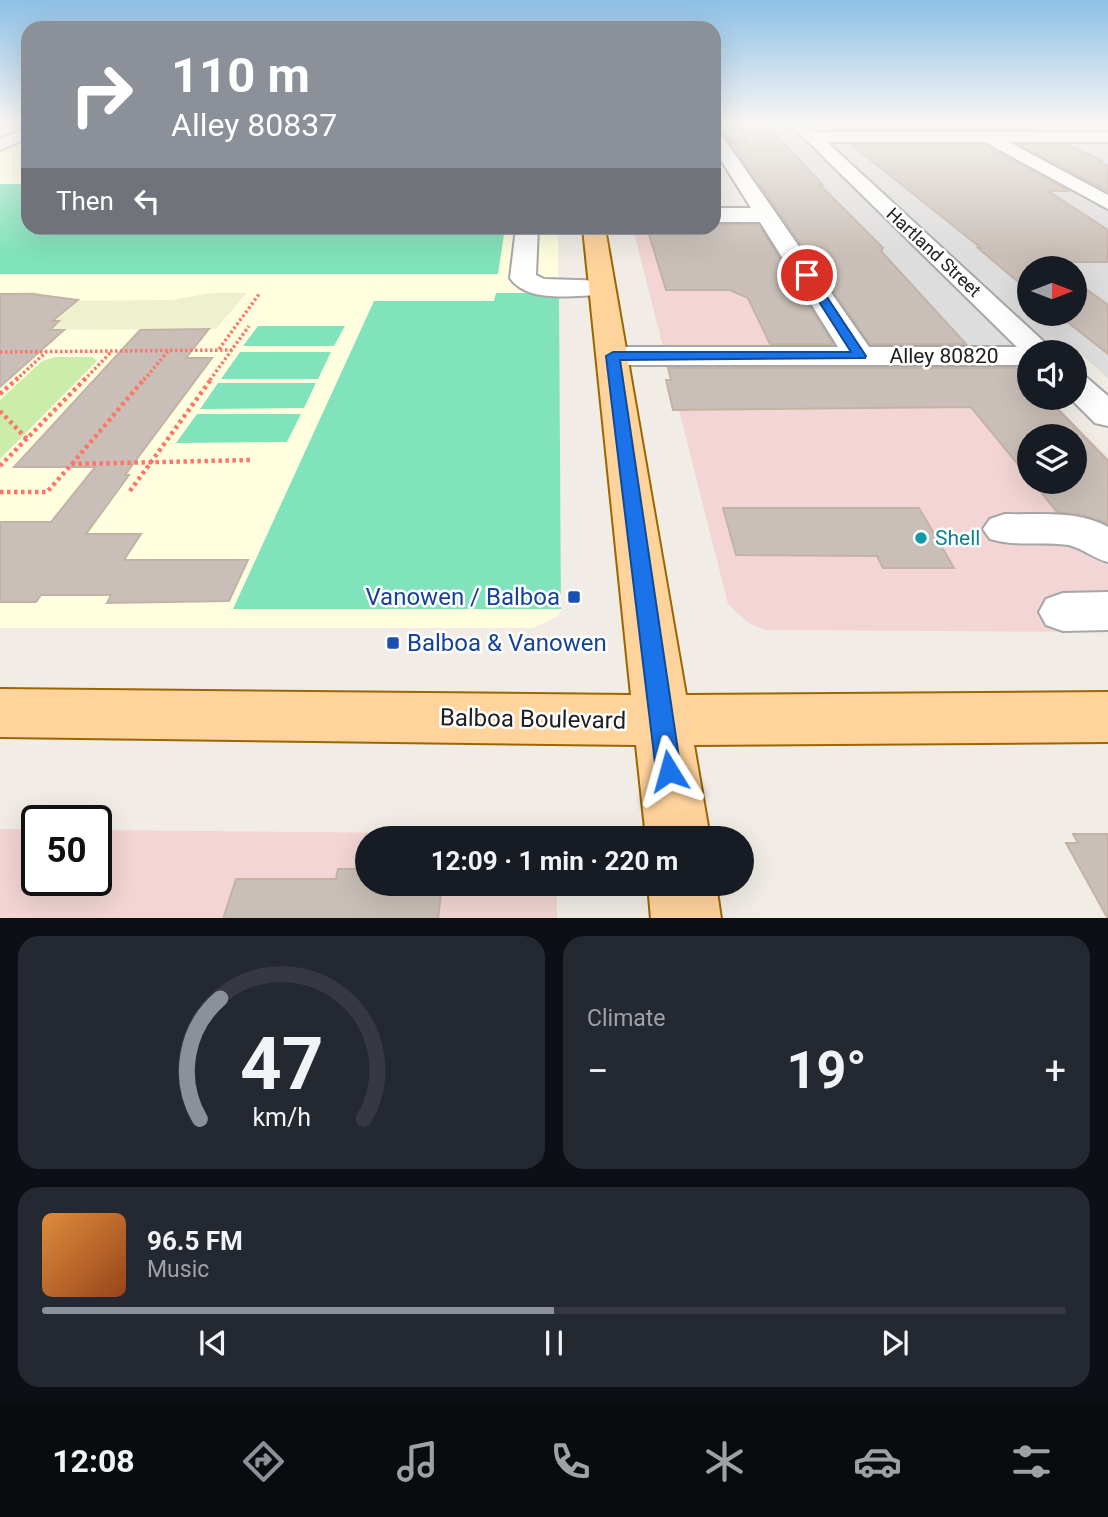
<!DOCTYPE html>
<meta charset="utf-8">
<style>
:root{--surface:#171b24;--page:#242831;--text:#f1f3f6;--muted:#9ea1a6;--line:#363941;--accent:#8c9099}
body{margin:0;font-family:Roboto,sans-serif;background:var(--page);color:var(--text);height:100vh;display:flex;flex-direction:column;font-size:26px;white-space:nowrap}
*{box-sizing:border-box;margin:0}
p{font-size:23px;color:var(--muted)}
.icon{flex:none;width:38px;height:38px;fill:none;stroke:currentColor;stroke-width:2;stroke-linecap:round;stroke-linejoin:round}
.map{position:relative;height:918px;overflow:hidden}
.sheet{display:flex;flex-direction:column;gap:18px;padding:18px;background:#0d0f14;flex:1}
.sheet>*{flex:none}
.hud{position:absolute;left:21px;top:21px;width:700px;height:214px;border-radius:21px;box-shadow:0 7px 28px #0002;background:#8c9099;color:#fff;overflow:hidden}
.needle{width:46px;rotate:90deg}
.tools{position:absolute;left:1017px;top:256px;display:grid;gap:14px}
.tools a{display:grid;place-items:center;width:70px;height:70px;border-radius:50%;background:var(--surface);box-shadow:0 7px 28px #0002;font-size:35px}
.speed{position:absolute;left:21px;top:805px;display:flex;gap:14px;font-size:35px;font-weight:700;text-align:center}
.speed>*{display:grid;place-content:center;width:91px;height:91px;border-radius:50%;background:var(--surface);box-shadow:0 7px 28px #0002;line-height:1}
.speed .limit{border:4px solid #111;border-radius:10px;background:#fff;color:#111}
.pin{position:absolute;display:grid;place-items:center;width:60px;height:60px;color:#fff;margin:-30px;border:4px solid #fff;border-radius:50%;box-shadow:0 2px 7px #0007}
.me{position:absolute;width:77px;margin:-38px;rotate:352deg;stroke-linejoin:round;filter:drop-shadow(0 0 5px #0008)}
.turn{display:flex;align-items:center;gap:24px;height:147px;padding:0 35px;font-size:32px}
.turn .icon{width:91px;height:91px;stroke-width:2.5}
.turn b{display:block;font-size:49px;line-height:60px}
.then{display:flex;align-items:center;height:66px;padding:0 35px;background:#0003;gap:14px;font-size:26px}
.big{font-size:52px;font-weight:700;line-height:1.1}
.sheet .widget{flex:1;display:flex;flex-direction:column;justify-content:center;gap:10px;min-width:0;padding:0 24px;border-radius:21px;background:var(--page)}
.sheet .dial{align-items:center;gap:0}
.dial svg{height:182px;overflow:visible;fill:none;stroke:var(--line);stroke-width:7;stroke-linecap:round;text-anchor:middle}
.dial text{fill:var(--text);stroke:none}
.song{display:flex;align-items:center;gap:21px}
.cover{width:84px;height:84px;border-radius:10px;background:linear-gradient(135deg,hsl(30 70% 55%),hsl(20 70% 35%))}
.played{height:7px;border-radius:4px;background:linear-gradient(90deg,var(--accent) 50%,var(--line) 50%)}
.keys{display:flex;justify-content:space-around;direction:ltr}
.heat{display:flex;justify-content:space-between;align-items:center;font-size:38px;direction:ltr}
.sheet .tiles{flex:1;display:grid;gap:18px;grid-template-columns:1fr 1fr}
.widget:last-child{grid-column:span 2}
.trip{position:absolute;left:355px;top:826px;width:399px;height:70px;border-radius:35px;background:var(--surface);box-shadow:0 7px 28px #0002;font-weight:700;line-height:70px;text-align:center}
.menu{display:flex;height:112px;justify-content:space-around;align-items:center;background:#090b0e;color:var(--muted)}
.menu .icon{width:49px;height:49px}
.menu .active{color:var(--accent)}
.menu b{font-size:32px;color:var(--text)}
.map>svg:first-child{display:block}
.residential{fill:#dedddd;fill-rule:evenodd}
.commercial{fill:#f2d5d4;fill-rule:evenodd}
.education{fill:#ffffe0}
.farmland{fill:#eef0d0}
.grass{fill:#cbeda9}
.pitch{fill:#80e3bb}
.building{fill:#c9bfb8;stroke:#c3b3a7;stroke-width:2}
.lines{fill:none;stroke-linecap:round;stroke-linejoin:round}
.minor-casing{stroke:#a7a7a7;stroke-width:4}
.major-casing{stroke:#9b6600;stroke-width:4}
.path-far1{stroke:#ff7668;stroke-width:3.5;stroke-dasharray:2.5 2.5;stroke-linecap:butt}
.path{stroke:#ff7668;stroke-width:4.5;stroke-dasharray:3.5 3.5;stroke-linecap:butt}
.minor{fill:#fff;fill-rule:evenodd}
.major{fill:#ffd39c;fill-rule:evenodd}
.route{fill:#1a73e8;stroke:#114b97;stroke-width:2}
.culture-dot{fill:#0f9aa8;stroke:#fff;stroke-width:2.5}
.transit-dot{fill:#1a4fb4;stroke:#fff;stroke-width:2.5}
.labels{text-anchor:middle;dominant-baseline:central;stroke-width:5;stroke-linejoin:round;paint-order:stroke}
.far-street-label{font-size:18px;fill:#202020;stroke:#fff}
.street-label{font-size:21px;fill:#202020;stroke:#fff}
.culture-label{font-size:21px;fill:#0d838f;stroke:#fff;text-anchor:start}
.near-transit-label{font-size:24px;fill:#164399;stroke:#fff;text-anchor:end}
.near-street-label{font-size:24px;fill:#202020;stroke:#fff}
</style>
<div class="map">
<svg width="1108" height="919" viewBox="0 0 1108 919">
<rect width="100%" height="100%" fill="#f1ede6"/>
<path class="residential" d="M714,124H1108V378L1075,349L878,350L859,344L714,129ZM1029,268H1074V313H1029Z"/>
<path class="commercial" d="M714,206H753L850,362H1013L1029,378V397H1048L1108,458V632L765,630L747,622L728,604L633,228H714ZM1029,436H1074V481H1029Z
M0,829H37V880H96V830L522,834L534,838H368V884H557V918L0,919Z"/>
<path class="education" d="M0,124H28V228H558L561,609L558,616L533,628H0Z"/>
<path class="farmland" d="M37,292L59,301L171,300L211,293H247L216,329L0,330V293Z"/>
<path class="grass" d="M55,357H92L97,361L0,459V400L42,361Z"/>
<path class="pitch" d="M0,184H28V228H505L498,274H0Z
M496,293H559L561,609H233L374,301H494Z
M258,326H345L334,346H243Z
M240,352H331L318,379H221Z
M218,383H316L304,408L200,409Z
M197,414H301L287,442L176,443Z"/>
<path class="building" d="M733,124H766L822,184H819L883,248L881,251L966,344H870L728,139L747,140Z
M826,124H1026L1037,129H833Z
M852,145H984L1069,191H1048L1108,230V262H1050L1058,268H1029V291L978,248H981Z
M1019,145H1069L1103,161H1098L1108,166V191Z
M714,225H759L833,344H770L748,298L730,290H666L647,228H714Z
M1074,280L1108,305V354L1056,313H1074Z
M0,294H32L78,300L52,321H59L50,330H64L0,387Z
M209,329L186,358H212L125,475H129L86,534H141L124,560H248L229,601L107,603L111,595H41L36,602H0V522H51L95,467H14L140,330Z
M668,368H1016L1029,380V397H1046L1108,461V524L1084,515L1057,512L1032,481H1074V436H1029V478L971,407L673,410L666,380H671Z
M723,508H919L954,568H883L877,556L736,555Z
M1073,834H1108V919L1066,843H1078Z
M338,869H368V884H442L438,919H223L236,879H336Z"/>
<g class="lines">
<defs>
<path id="minor" d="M790,124H807L816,132H1108V142H1009L1108,195V209L985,142H827L1055,352H1029V365H613L602,363L597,356L602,349L613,347H838L760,222H714V208H751L714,149V131L720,133L869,347H1017Z
M28,127V138L0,150V139Z
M516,228H538L536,275L544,279L611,281L615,287L611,293L602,295C574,295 528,304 510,278Z
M1074,374L1086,377L1108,396V426L1095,423L1069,397H1074Z
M1005,514C1040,515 1077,510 1108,527V562C1095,559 1078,546 1068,545C1041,541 1016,547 990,539L983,529L990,519Z
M1108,592V630L1063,631L1046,625L1039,612L1046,599L1063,593Z"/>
<path id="major" d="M583,228H605L686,695L1108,692V742L694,745L710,838H646L636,745L0,737V689L631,695Z
M648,884H716L721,919H651Z"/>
</defs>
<use href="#minor" class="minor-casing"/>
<use href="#major" class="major-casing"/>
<path class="path-far1" d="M219,349L260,293
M0,352L232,350
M16,380L46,352
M84,380L112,351
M144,380L168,351
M210,380L249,326"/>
<path class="path" d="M0,394L18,378
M0,411L27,439
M72,464L145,378
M0,466L86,378
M130,491L212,378
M0,492H47L72,464L250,460"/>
<use href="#minor" class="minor"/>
<use href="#major" class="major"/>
</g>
<linearGradient id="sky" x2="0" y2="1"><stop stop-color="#8dc0e5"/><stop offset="0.49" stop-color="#f9f7f4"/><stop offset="1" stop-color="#f9f7f4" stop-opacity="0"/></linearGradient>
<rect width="1108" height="253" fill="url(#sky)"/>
<path class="route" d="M803,273H811L866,356L865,358L620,360L681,771L678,779L669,782L660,779L656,771L606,356L613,352H851L802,275Z"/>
<circle class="culture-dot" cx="921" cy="538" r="7"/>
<g class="transit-dot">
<rect x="567" y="590" width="14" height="14" rx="3.5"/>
<rect x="386" y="636" width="14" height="14" rx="3.5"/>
</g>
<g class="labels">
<g class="far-street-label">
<text transform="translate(934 252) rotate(43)">Hartland Street</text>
</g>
<g class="street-label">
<text x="944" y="356">Alley 80820</text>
</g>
<g class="culture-label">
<text x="935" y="538">Shell</text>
</g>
<g class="near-transit-label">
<text x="560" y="597">Vanowen / Balboa</text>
<text x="407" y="643" text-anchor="start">Balboa &amp; Vanowen</text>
</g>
<g class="near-street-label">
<text transform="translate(533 719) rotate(1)">Balboa Boulevard</text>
</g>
</g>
</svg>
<div class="tools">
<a><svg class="needle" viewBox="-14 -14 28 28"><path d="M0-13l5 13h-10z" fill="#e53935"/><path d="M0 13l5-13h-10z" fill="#9ea1a6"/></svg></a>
<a><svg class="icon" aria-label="sound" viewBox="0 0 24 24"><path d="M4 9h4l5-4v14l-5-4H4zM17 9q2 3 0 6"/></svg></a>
<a><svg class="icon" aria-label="layers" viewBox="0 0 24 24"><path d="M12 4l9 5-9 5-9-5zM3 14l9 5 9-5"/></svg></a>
</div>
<div class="speed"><div class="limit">50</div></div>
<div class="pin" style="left:807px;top:275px;background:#d93025"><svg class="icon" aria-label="arrive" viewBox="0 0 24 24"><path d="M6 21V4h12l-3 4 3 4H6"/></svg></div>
<svg class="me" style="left:669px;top:771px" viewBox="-20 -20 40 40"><path d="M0-17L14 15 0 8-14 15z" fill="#1a73e8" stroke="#fff" stroke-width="4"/></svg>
<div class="trip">12:09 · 1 min · 220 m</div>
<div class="hud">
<div class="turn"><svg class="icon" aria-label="right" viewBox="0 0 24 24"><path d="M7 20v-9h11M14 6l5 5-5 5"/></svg><div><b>110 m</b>Alley 80837</div></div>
<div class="then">Then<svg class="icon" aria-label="left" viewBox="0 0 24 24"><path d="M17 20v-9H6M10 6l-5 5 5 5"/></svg></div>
</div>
</div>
<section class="sheet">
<div class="tiles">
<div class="widget dial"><svg viewBox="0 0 100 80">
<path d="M14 69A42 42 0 1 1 86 69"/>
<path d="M14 69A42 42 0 0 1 23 16" stroke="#8c9099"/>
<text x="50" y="56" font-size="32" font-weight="700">47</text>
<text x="50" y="72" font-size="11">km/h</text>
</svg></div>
<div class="widget"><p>Climate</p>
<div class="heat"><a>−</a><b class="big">19°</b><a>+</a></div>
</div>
<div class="widget">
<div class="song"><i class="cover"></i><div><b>96.5 FM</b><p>Music</p></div></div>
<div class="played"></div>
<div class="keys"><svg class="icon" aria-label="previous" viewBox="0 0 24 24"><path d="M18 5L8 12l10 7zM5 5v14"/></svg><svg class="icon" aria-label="pause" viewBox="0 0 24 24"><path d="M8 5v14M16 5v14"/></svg><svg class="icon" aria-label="next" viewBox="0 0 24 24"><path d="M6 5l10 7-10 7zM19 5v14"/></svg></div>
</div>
</div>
</section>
<nav class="menu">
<b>12:08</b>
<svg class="icon active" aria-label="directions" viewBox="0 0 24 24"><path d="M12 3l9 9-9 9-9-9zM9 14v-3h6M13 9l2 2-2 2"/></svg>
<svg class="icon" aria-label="music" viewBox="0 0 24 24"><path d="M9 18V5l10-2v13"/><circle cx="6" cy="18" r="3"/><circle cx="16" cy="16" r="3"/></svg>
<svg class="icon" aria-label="phone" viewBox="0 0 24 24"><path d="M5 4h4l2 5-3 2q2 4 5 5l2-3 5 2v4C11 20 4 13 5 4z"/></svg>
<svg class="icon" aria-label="climate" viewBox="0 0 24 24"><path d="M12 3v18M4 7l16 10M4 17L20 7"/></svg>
<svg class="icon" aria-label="car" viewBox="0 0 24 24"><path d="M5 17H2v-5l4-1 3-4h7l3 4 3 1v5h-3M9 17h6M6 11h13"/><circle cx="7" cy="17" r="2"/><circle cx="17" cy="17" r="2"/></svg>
<svg class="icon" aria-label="filters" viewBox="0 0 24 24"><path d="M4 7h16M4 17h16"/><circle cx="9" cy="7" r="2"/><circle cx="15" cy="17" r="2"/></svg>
</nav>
